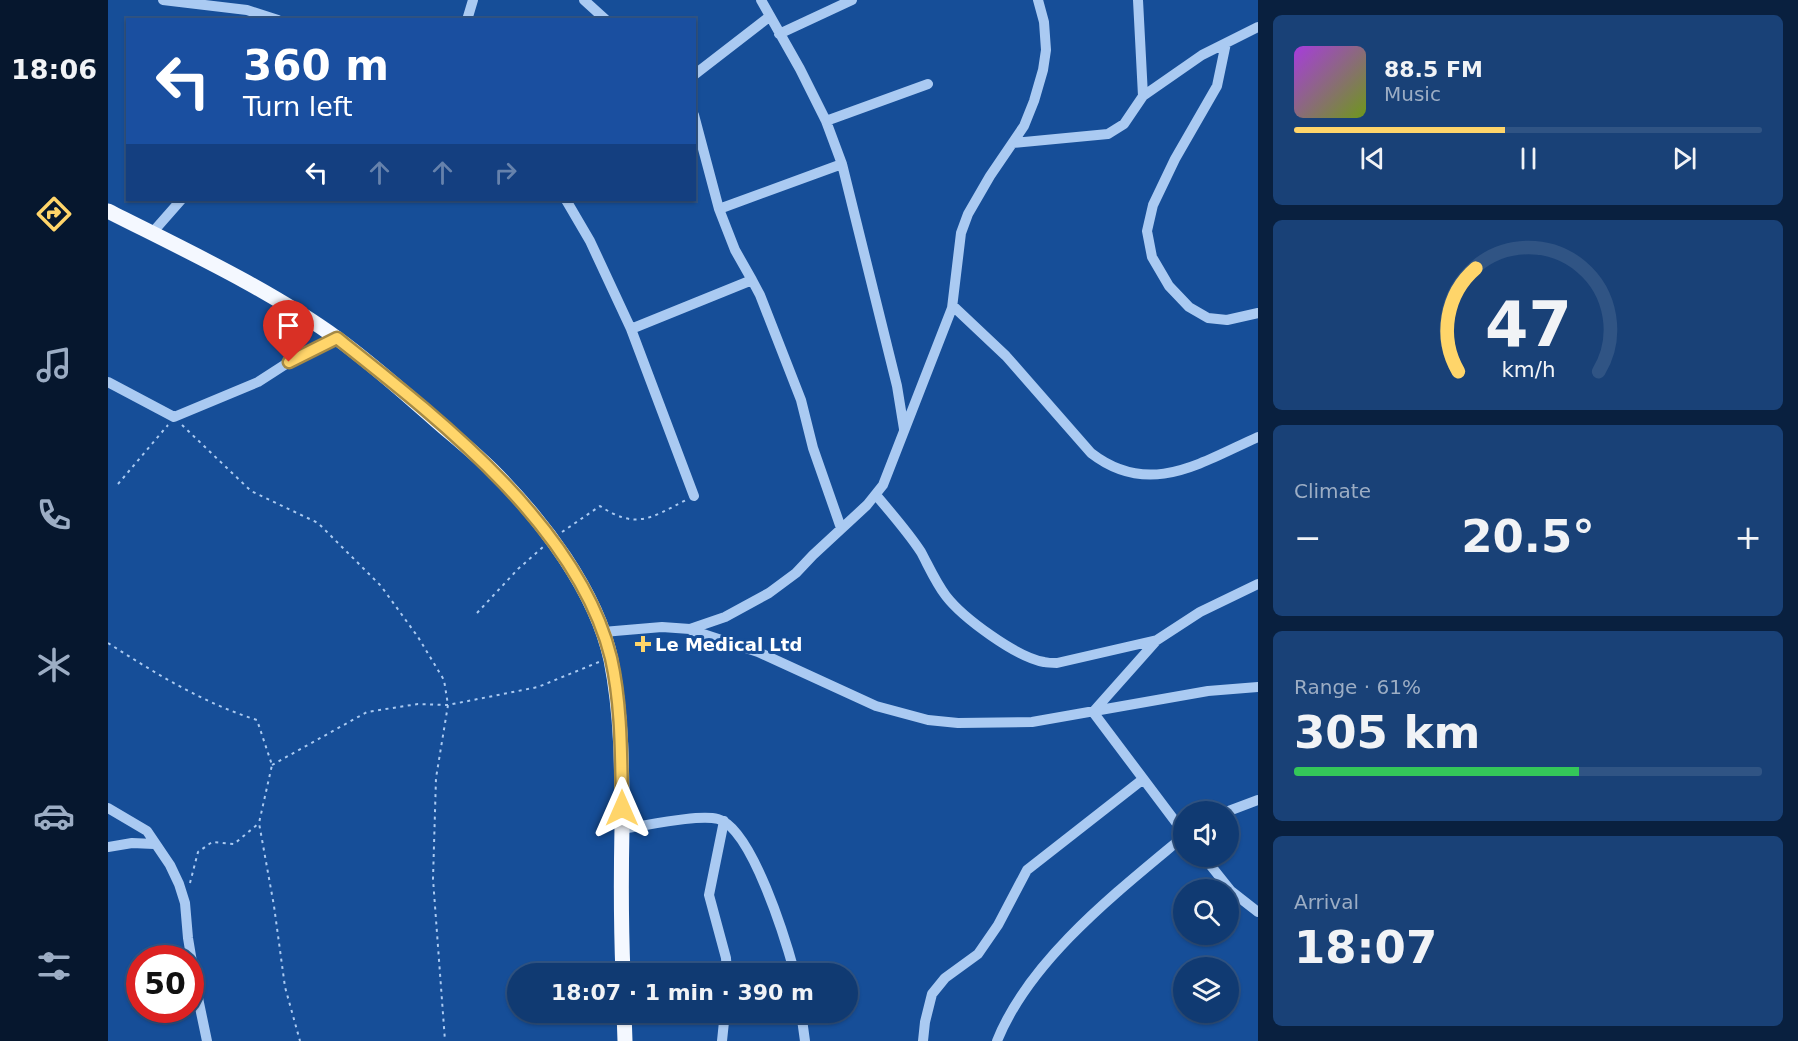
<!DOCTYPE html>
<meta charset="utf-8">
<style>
:root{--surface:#103a72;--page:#194177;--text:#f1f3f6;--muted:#9cadc4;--line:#305484;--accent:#ffd56a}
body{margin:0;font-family:"DejaVu Sans",sans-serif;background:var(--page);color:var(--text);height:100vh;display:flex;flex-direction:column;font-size:22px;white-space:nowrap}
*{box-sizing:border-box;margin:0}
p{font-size:20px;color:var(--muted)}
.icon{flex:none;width:33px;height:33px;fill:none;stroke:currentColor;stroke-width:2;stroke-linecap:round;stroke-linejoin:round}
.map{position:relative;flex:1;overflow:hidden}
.details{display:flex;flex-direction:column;gap:15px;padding:15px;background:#09203f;width:540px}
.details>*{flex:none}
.guide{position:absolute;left:18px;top:18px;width:570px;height:183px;border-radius:0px;box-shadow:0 2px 4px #0004,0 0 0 2px var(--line);background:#1a4fa0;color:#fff;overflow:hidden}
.fabs{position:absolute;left:1065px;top:801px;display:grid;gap:12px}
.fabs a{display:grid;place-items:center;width:66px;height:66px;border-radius:50%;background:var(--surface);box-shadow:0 2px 4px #0004,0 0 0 2px var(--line);font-size:30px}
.speed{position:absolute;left:18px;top:945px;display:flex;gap:12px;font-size:30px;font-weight:700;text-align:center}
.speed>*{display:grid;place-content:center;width:78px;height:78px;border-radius:50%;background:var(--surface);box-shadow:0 2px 4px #0004,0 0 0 2px var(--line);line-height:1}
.speed .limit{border:9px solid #d22;background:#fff;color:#111}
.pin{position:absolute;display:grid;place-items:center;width:51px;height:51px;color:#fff;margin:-62px -26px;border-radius:50% 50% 50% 0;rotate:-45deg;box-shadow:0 0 6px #0007}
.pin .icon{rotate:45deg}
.me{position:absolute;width:66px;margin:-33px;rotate:0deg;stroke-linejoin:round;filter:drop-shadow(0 0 4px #0008)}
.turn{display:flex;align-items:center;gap:21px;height:126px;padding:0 18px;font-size:27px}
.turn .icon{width:78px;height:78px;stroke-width:2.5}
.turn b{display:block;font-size:42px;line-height:51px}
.lanes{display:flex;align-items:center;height:57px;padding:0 18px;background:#0003;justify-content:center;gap:30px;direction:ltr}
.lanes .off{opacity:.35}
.big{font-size:45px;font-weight:700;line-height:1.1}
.details .card{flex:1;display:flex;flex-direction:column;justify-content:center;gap:9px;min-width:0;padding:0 21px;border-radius:9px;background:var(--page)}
.details .dial{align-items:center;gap:0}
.dial svg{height:156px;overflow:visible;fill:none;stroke:var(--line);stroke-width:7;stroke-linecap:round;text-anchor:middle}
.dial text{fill:var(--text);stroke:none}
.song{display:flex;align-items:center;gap:18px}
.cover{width:72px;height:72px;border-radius:9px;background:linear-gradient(135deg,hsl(280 70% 55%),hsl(80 70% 35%))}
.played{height:6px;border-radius:3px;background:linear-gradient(90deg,var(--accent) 45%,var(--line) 45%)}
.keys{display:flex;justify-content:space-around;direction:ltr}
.heat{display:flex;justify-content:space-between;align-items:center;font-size:33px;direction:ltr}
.charge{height:9px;border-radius:4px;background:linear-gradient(90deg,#34c759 61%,var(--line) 0)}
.trip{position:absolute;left:399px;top:963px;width:351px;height:60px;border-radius:30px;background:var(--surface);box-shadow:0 2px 4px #0004,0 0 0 2px var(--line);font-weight:700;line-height:60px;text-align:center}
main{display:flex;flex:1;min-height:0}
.menu{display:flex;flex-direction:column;width:108px;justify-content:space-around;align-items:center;background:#06172e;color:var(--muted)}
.menu .icon{width:42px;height:42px}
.menu .on{color:var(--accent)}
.menu b{font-size:27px;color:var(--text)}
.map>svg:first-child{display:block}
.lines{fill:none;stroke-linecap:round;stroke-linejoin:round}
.path{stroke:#aacaf2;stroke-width:2;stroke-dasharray:3 4.5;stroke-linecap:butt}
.minor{stroke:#aacaf2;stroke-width:10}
.major{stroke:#f4f8ff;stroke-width:15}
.route-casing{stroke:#a68a45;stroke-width:15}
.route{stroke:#ffd56a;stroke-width:10}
.poi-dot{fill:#ffd56a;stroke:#164e98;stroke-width:2}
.labels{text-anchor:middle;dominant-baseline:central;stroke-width:6;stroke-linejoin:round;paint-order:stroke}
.poi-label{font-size:18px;font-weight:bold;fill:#fff;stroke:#164e98;text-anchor:start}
</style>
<main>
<nav class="menu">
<b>18:06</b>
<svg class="icon on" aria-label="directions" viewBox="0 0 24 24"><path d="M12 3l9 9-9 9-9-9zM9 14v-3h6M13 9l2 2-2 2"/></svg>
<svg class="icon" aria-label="music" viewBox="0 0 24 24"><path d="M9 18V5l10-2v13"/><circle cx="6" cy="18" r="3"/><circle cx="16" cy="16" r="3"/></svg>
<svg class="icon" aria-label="phone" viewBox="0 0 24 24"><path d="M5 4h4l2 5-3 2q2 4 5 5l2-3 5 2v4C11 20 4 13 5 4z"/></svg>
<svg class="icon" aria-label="climate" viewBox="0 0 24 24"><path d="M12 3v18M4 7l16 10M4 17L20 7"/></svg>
<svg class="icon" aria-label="car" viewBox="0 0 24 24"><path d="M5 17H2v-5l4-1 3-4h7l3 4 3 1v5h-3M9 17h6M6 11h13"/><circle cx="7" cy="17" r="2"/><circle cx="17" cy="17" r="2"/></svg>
<svg class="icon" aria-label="filters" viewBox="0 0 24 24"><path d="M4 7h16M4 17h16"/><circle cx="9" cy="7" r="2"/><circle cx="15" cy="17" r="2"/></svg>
</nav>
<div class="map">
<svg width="1150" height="1041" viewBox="0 0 1150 1041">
<rect width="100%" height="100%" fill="#164e98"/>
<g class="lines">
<path class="path" d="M74,425L143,491L210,523L273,586L310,637L336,680L340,705L328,778L325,879L337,1041
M10,484L60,425
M454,532L492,506C528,530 543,518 578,500
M369,613L410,569L435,547
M0,643C47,673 95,703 149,720L164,765L151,823L166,906L177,987L192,1041
M164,765L259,712L310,704L340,705L430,687L491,662
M82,883L90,852L104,842L126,844L150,824"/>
<path class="minor" d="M55,0L139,10L170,20
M476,0L498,20
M653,0L692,69L718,121L734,164L789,386L796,429
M359,20L365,0
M671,34L744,0
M1118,43L1109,86L1067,159L1045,205L1039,231L1044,257L1061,286L1081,307L1100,318L1119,320L1150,313
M586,75L661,17
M1035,96L1094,55L1150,27
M586,115L611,209L627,250L644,280
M718,121L820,84
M905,143L1000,134L1016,124L1035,96L1030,0
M458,200L482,241L523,329L644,280L652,295L693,400L705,448L733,528
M611,209L734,164
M44,233L73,200
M845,306L898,356L983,453C1041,498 1092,463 1150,437
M523,329L586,496
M0,382L66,417L150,382L181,362L229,338
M768,495C783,513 800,532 813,552C821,567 828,583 838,596C855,618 908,657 936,662C940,663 945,663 949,663L1049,640
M583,630L650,652L768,706L820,720L850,723L924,722L1100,691L1150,687
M495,632L554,627L582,629L617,617L661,593L688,573L705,555L759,505L775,485L844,308L853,233L860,214L882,176L916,126L926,101L935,70L938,50L936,22L930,0
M0,808L39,831L62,865L71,884L77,903L80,938L90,998L99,1041
M1118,812L1150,800
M616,821L601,895L618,958L619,974
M514,829C537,826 589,814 610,819C644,828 678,941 687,974
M1076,833L985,712L1049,640L1092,612L1150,584
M0,847L24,843L46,844
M1095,856L1123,891L1150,912
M693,1012L697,1041
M614,1041L617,1012
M815,1041L817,1022L824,994L837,978L870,954L890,925L919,870L1034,780
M889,1041C922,959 1009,892 1076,836"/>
<path class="major" d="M0,211C75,249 161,289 230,339C262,362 293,390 323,416C343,434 365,451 384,470C434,520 488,590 503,660C514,715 514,771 514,827C513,876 513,925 515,974
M516,1012L517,1041"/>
</g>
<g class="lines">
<defs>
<path id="route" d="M181,362L229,338C330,418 471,527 503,658C514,706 513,758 514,808"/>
</defs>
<use href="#route" class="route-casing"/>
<use href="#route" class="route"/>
</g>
<path class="poi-dot" d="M532 635h6v6h6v6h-6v6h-6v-6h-6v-6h6z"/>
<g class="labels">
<g class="poi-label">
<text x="547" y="644">Le Medical Ltd</text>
</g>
</g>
</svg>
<div class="fabs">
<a><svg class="icon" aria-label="sound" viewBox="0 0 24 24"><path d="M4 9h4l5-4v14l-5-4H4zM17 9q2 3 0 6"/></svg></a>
<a><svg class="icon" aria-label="search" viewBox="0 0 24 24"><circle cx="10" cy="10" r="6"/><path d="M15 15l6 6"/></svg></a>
<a><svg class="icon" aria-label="layers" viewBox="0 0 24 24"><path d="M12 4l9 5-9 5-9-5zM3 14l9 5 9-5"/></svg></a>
</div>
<div class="speed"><div class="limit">50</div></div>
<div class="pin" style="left:181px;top:362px;background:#d93025"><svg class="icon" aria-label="arrive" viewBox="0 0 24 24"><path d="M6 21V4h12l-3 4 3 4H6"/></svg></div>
<svg class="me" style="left:514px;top:808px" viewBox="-20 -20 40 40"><path d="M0-17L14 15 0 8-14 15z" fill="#ffd56a" stroke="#fff" stroke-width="4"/></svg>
<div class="trip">18:07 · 1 min · 390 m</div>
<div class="guide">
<div class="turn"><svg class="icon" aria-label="left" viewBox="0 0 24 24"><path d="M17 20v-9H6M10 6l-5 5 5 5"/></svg><div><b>360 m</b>Turn left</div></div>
<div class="lanes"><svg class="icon" aria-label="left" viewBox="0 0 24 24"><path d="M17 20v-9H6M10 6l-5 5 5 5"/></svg><svg class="icon off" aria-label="ahead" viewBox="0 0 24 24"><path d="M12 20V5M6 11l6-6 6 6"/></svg><svg class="icon off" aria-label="ahead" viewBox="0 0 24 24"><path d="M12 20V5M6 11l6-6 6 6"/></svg><svg class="icon off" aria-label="right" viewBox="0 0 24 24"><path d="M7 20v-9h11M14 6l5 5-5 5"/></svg></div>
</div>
</div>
<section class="details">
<div class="card">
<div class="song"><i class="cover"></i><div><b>88.5 FM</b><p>Music</p></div></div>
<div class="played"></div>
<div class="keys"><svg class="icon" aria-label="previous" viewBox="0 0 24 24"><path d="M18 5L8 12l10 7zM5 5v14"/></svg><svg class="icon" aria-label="pause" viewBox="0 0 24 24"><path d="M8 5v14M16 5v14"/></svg><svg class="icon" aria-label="next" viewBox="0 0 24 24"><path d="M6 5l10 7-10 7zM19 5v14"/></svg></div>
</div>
<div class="card dial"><svg viewBox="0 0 100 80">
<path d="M14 69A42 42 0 1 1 86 69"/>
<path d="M14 69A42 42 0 0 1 23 16" stroke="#ffd56a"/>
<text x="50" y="56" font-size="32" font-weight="700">47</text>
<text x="50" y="72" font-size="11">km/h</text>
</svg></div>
<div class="card"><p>Climate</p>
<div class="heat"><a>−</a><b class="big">20.5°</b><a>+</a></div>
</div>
<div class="card"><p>Range · 61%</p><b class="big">305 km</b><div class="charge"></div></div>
<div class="card"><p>Arrival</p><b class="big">18:07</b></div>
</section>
</main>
